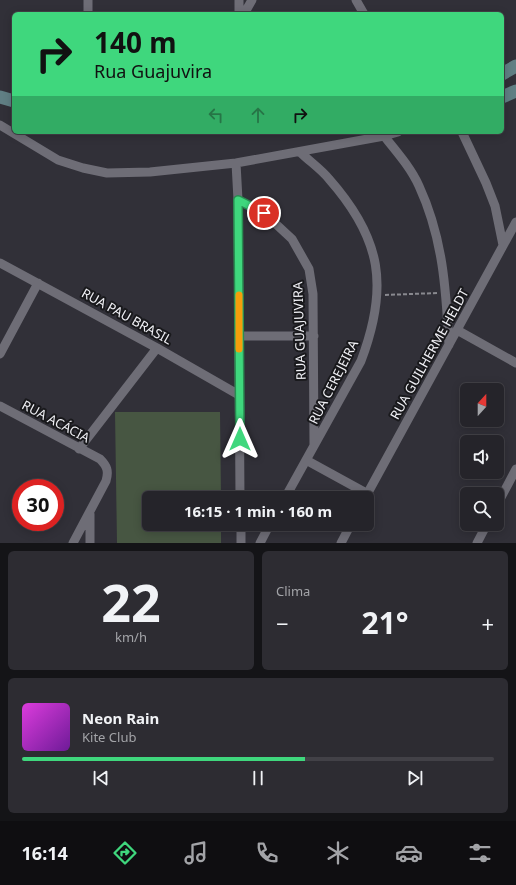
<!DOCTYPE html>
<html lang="pt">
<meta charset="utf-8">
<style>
:root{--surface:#25242a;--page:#2d2c32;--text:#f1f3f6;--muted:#a3a4a8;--line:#424147;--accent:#3fd77d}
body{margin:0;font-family:"Noto Sans",sans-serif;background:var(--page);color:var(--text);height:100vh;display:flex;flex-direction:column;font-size:15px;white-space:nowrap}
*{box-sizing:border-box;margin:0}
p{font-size:13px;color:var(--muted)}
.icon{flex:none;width:22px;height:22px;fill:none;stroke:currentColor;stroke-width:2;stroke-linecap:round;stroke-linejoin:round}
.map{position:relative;height:543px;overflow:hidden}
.details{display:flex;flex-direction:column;gap:8px;padding:8px;background:#141417;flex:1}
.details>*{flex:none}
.hud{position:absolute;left:12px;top:12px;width:492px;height:122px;border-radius:6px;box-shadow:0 2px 10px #0003,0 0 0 1px var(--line);background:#3fd77d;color:#111;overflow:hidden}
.needle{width:26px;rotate:21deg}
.tools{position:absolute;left:460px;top:383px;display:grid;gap:8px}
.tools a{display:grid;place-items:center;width:44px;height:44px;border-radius:6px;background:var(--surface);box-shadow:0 2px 10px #0003,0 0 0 1px var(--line);font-size:20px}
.speed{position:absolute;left:12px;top:479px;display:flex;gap:8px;font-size:20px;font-weight:700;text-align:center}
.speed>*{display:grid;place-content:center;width:52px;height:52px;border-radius:50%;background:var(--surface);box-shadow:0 2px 10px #0003,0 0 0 1px var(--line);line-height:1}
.speed .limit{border:6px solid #d22;background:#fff;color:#111}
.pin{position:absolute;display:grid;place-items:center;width:34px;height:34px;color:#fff;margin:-17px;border:2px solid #fff;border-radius:50%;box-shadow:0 1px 4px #0007}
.me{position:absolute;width:44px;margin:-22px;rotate:0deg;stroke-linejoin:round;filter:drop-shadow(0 0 3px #0008)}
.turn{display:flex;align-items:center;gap:14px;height:84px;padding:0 16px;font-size:18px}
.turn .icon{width:52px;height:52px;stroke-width:2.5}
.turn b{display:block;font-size:28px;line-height:34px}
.lanes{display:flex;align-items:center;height:38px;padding:0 16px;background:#0003;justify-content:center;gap:20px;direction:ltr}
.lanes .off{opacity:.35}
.big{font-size:30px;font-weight:700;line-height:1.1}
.details .card{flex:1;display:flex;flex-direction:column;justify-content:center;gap:6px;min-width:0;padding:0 14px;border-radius:6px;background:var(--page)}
.details .dial{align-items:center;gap:0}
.dial b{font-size:52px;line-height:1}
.song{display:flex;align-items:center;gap:12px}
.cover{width:48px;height:48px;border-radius:6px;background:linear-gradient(135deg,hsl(300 70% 55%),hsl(280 70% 35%))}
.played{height:4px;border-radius:2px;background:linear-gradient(90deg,var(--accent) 60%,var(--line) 60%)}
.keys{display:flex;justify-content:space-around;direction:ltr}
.heat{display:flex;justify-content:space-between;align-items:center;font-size:22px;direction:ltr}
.details .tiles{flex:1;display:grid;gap:8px;grid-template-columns:1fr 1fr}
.card:last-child{grid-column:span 2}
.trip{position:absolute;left:142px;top:491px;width:232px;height:40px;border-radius:6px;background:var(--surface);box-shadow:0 2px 10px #0003,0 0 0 1px var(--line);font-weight:700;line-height:40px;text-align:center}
.dock{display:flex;height:64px;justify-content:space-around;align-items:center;background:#0f0e11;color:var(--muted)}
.dock .icon{width:28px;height:28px}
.dock .selected{color:var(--accent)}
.dock b{font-size:18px;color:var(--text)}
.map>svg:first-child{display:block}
.green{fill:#475642}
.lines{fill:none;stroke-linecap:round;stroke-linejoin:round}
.path{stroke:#89898f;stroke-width:2;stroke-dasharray:4 2;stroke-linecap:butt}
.street{stroke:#6e6d76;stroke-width:9}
.secondary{stroke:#607f84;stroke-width:13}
.route-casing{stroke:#298c51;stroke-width:10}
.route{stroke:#3fd77d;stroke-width:7}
.slow{stroke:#f59e0b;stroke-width:7}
.labels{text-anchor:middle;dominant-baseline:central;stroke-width:4;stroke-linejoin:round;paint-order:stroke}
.street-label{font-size:13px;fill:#f0f0f5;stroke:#19191c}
</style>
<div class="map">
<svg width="516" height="543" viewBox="0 0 516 543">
<rect width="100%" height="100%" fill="#313038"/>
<path class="green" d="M115,412H220L221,498H149V524H221V543H117Z"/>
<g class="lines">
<path class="path" d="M385,295L437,293"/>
<path class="street" d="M239,0V14
M356,0L364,14
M88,14V0
M244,14L252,0
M0,125L58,160L83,168L107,173L150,172L236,163L384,136L398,132
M462,132L486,183L495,206L503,245
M384,136C397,152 411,168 419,186C443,238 446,289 449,345
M236,163L238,200L240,498
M238,200L264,213L292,239L309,269L313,294L314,445
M0,263L157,348L239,395
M457,330L516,363
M239,336H314
M0,354L38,283
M0,406L100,459C107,466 109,471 106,481L73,543
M79,449L157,348
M306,460L368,494
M285,498L361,361C389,287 382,239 329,179C321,169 309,161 300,152
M365,498L516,222
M497,505L516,469
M90,514V543
M241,524V543
M260,543L270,524
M341,543L351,524
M477,543L487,524"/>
<path class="secondary" d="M502,74L516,66
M0,97L14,101
M502,97L516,91"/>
</g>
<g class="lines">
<defs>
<path id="route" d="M240,439L238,200L264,213"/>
</defs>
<use href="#route" class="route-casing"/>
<use href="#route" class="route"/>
<path class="slow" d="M239,295V349"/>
</g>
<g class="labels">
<g class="street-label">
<text transform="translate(127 316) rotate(29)">RUA PAU BRASIL</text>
<text transform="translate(299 331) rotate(-92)">RUA GUAJUVIRA</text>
<text transform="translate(429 354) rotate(-61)">RUA GUILHERME HELDT</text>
<text transform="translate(333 382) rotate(-63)">RUA CEREJEIRA</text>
<text transform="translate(56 421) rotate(28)">RUA ACÁCIA</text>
</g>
</g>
</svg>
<div class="tools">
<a><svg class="needle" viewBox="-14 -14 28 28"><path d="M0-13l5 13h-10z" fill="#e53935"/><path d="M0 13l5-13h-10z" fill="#a3a4a8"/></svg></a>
<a><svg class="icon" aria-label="sound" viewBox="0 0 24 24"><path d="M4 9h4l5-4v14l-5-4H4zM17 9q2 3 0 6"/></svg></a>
<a><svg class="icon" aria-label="search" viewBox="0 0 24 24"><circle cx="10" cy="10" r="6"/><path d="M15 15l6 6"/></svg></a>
</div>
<div class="speed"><div class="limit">30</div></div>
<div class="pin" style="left:264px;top:213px;background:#d93025"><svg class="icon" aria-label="arrive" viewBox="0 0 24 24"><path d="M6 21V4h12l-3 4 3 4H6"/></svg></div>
<svg class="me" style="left:240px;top:439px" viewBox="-20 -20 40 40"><path d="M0-17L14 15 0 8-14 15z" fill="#3fd77d" stroke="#fff" stroke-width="4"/></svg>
<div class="trip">16:15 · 1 min · 160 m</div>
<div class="hud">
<div class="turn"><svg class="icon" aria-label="right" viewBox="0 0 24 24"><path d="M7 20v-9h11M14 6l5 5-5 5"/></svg><div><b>140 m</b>Rua Guajuvira</div></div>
<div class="lanes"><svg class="icon off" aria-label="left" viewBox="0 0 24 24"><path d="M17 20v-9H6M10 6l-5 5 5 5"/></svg><svg class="icon off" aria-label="ahead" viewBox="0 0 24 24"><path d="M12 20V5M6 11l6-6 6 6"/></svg><svg class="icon" aria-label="right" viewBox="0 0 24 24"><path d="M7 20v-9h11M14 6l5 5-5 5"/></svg></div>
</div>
</div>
<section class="details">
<div class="tiles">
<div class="card dial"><b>22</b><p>km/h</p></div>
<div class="card"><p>Clima</p>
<div class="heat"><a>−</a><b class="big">21°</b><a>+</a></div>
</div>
<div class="card">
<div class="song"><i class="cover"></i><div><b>Neon Rain</b><p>Kite Club</p></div></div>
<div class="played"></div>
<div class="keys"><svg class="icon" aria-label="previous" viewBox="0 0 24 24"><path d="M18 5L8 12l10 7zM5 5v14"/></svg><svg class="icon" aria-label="pause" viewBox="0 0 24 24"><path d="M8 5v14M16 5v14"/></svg><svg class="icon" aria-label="next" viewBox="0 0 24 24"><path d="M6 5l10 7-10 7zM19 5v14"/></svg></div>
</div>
</div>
</section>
<nav class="dock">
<b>16:14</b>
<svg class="icon selected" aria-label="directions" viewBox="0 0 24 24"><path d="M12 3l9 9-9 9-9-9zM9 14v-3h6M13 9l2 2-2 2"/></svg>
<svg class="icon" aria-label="music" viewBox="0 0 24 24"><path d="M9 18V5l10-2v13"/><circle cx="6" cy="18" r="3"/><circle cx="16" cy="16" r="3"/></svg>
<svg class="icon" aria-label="phone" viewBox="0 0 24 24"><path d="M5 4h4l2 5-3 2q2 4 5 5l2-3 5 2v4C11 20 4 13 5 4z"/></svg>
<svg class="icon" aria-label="climate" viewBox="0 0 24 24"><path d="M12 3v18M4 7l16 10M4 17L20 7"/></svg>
<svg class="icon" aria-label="car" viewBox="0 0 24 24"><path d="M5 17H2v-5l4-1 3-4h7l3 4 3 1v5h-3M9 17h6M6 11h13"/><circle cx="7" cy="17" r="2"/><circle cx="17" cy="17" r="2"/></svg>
<svg class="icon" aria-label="filters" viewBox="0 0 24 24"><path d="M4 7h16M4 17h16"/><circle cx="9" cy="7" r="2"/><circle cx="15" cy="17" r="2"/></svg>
</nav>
